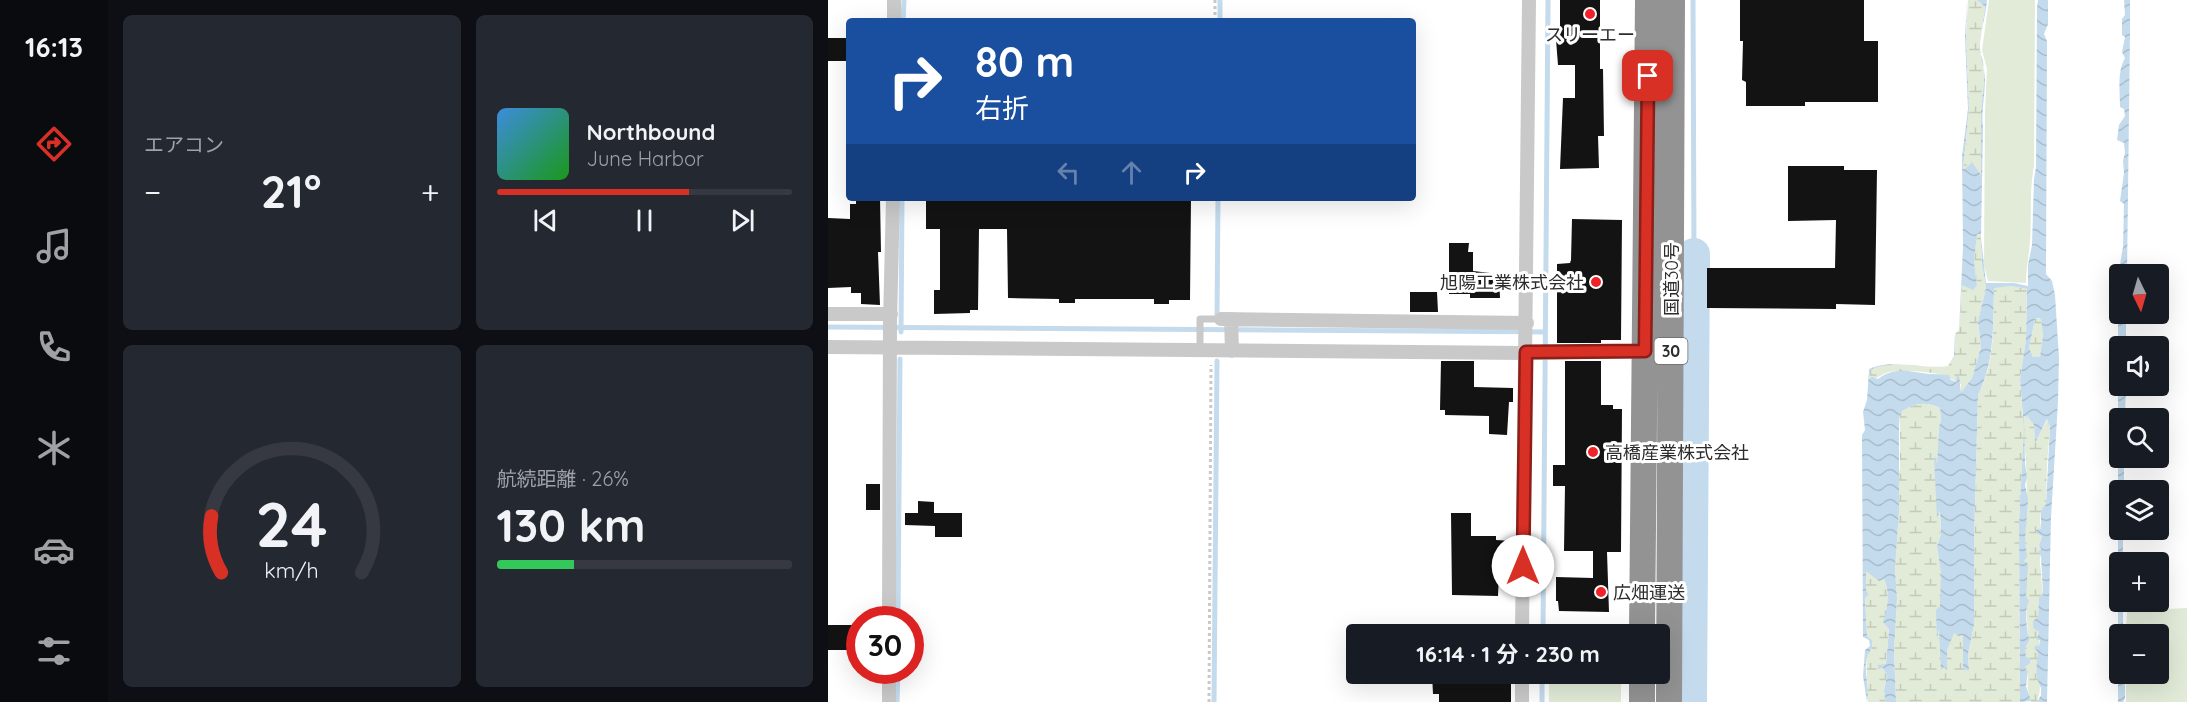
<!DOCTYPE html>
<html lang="ja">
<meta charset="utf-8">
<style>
:root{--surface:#171b24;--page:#242831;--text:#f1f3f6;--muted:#9ea1a6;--line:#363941;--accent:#d93025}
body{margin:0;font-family:Quicksand,"Noto Sans JP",sans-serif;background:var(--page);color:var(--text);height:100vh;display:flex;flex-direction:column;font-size:22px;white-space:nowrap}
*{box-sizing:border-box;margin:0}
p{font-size:20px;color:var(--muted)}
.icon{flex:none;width:33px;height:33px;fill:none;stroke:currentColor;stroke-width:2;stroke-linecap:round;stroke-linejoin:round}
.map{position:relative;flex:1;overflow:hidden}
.details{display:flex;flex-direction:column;gap:15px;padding:15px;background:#0d0f14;width:720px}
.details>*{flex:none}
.top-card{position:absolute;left:18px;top:18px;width:570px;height:183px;border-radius:6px;box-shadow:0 6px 24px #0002;background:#1a4fa0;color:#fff;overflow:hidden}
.needle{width:39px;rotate:175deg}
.fabs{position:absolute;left:1281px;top:264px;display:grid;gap:12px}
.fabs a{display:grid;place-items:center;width:60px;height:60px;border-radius:6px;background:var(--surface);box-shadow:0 6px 24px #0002;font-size:30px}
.speed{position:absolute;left:18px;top:606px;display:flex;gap:12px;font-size:30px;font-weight:700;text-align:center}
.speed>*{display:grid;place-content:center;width:78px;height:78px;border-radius:50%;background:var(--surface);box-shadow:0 6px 24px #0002;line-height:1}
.speed .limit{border:9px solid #d22;background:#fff;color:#111}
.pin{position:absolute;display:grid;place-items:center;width:51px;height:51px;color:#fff;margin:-26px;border-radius:12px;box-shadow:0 3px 9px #0006}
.me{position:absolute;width:66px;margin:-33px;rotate:0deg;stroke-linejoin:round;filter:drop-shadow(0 0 4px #0008)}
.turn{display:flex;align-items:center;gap:21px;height:126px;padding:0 30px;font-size:27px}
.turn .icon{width:78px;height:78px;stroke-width:2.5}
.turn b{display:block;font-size:42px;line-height:51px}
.lanes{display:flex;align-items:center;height:57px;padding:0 30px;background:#0003;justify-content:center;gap:30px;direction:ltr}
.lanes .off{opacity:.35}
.big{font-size:45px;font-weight:700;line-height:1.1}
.details .card{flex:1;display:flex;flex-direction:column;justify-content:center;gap:9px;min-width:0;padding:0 21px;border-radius:9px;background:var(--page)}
.details .dial{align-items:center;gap:0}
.dial svg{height:156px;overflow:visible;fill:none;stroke:var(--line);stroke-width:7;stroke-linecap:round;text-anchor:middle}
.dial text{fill:var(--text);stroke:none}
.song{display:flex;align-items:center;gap:18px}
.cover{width:72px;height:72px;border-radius:9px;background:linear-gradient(135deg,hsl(210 70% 55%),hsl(120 70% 35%))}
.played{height:6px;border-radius:3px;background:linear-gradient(90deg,var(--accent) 65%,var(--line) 65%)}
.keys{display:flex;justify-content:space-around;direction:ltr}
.heat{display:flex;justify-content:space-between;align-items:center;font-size:33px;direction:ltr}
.charge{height:9px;border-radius:4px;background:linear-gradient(90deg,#34c759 26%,var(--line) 0)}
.details .tiles{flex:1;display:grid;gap:15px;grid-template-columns:repeat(2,1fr)}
.trip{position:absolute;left:518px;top:624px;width:324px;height:60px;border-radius:6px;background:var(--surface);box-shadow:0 6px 24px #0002;font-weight:700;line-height:60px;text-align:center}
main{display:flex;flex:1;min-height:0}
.tabs{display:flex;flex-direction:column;width:108px;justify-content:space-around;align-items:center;background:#090b0e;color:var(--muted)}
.tabs .icon{width:42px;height:42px}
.tabs .active{color:var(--accent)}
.tabs b{font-size:27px;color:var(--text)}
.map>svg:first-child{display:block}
.green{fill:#e2ebd8}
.wetland{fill:url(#wetland-marsh)}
.water{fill:url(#water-waves);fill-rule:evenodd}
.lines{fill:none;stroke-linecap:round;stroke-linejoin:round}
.stream{stroke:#c3dbed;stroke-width:5}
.river{stroke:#c3dbed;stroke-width:32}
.building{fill:#131313}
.path{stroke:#c9c9c9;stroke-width:3;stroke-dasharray:3 3;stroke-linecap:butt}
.lane{stroke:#c9c9c9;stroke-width:7}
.street{stroke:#c9c9c9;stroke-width:14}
.highway{stroke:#939393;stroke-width:26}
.route-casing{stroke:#8d1f18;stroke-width:15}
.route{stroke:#d93025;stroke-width:10}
.poi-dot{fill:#f02129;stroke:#fff;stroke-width:2}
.labels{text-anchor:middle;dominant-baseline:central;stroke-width:6;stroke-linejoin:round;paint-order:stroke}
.shield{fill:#fff;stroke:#6b6b6b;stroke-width:1.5}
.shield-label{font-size:16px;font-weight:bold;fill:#2c2c2c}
.poi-label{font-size:18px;fill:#2c2c2c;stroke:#fff;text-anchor:start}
.street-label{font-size:18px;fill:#2c2c2c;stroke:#fff}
</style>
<main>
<nav class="tabs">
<b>16:13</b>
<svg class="icon active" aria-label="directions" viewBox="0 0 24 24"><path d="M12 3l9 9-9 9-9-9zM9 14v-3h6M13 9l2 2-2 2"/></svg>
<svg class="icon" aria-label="music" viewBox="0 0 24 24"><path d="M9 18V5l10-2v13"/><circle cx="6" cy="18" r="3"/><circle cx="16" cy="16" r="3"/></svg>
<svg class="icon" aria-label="phone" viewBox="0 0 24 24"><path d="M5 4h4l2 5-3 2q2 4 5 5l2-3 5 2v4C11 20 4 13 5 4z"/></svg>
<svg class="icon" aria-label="climate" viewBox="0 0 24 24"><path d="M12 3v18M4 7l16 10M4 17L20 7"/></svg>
<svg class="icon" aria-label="car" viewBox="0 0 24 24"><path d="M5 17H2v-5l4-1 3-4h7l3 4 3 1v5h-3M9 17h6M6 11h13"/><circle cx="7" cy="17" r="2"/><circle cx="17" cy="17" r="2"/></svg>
<svg class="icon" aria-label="filters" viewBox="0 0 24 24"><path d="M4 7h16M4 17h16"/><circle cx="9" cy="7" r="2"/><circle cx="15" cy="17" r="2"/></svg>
</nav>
<section class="details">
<div class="tiles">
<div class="card"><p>エアコン</p>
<div class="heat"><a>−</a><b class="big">21°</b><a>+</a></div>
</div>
<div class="card">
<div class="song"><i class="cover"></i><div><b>Northbound</b><p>June Harbor</p></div></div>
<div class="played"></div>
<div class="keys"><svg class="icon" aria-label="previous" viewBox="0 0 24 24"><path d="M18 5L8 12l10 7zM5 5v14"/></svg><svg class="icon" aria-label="pause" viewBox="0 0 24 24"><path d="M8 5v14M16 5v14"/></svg><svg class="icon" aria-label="next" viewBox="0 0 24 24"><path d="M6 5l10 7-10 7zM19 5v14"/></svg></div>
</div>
<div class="card dial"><svg viewBox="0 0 100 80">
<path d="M14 69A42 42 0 1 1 86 69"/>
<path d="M14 69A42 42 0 0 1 9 40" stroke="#d93025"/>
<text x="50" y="56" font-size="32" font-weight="700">24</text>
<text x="50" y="72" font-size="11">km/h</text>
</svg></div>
<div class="card"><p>航続距離 · 26%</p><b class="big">130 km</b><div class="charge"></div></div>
</div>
</section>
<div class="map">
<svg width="1360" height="702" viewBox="0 0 1360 702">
<defs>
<pattern id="wetland-marsh" width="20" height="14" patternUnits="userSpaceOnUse" patternTransform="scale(1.5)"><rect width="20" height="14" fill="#e2ebd8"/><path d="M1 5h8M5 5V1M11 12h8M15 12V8" fill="none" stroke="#c2caba"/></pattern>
<pattern id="water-waves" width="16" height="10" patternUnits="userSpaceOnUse" patternTransform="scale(1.5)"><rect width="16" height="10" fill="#c3dbed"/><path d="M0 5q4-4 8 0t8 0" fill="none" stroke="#a8bccb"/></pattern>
</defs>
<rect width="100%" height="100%" fill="#fff"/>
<path class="green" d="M1161,0H1207L1206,166C1201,191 1204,216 1202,241C1201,256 1198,268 1198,283L1160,281L1156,265L1157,111L1159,69L1154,50Z
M1359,608V702H1298V674H1330V634H1298L1299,611Z
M726,624C749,624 771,624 794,629V634H726Z
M721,674H793V702H721Z"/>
<path class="wetland" d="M1140,0H1149L1157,7L1151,50L1155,61L1156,81L1153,110L1154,176L1135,169L1141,109L1138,37Z
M1149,233L1152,234L1153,237L1154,265L1158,288L1150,321L1153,347L1144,378L1133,394V384C1126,381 1118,375 1111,374C1100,372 1067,369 1058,373C1051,376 1049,379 1041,380L1042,369C1065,358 1095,370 1120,366L1127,356V334L1131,330L1134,285H1149L1146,262Z
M1183,286L1199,289L1198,339L1192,379L1195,419L1199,416L1206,425L1207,441L1220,419L1222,427L1219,465L1218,504L1213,510L1212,523L1214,530H1208L1214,535L1211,545C1215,552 1211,557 1212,564C1214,574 1213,584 1215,594L1211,597L1209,631L1211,632C1212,642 1210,652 1210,663C1208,681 1216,683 1209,702H1203C1198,688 1200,685 1200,671H1197V648L1202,639L1200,637L1196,561C1199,553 1197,547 1197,539C1199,506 1200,473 1196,441L1191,523L1192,702H1068L1066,652L1069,598L1067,569L1071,512L1069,477L1072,469V413C1085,403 1097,401 1112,408L1113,420L1111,427L1109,464L1113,534L1109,546L1113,574V669L1116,667L1119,669V650L1125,633L1135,635V668L1141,671L1140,654L1146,625V541L1150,395C1168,362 1165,324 1166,287Z
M1210,318L1213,320L1215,335L1212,357H1205L1201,348L1207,319Z
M1038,570L1056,579C1062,591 1060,608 1056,622L1061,629L1058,664L1051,669L1055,668L1059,676L1056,691L1058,702H1040L1038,655L1044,648V641L1039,636L1037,598L1041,595L1038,590Z"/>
<path class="water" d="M1139,0L1138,37L1141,109L1135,169H1137L1144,162L1153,175V110L1156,81L1155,61L1151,50L1157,7L1149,0H1159C1158,16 1152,31 1152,47C1152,57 1157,69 1157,80C1157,96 1153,111 1155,128L1153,237L1158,283H1186L1200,286V265L1204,245L1206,179L1208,167L1209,8L1210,0H1220V24L1216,34L1219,41L1218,274L1224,281L1227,295L1231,358L1230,402L1223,518L1219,702H1209L1213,695V688C1206,675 1209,664 1210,652L1206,648L1208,645L1211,646L1212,640H1209L1211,632L1205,628V621L1210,617L1211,597L1215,594L1213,556L1210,552L1213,549L1211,545L1214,536L1208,533V530L1213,529V510L1218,504L1222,427L1219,419L1207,443L1206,425L1199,416L1196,417L1197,463L1199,477L1197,485L1200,499L1197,541L1199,557L1196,561L1200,564L1198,596L1201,601C1196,610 1199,626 1200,636L1202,639L1197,648L1198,657L1202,659V663L1197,667V670L1200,671L1198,686L1203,701L1192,702L1191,523L1196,429L1192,379L1198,339L1199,289L1183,286L1166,288C1165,324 1167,362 1150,395L1146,540V625L1140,654L1141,671L1135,669V635L1130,636L1126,633L1119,650V670L1116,667L1113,670L1111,627L1109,640L1108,610L1112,606L1113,574L1109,546L1113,534L1112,510L1109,518L1106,456L1109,463L1111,427L1113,420L1112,408C1097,401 1085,403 1072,413L1071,426V512L1067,569L1069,598L1066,652L1068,702H1058L1056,691L1059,676L1055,668L1050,669V665L1058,664L1061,629L1055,622C1060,608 1062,591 1056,579L1051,581L1038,571V590L1041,595L1037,598L1039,636L1044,640V648C1031,663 1043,685 1039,702L1035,676L1037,650L1042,646L1041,640L1035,637L1034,435L1037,430L1035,412L1039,400L1041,369C1065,358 1094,370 1120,366L1126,356L1127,334L1131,330L1135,247L1134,156L1140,109L1137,37ZM1149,234H1152L1153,237L1154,265L1158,288L1150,321L1153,347L1144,378L1133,393L1131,375L1128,377L1129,382L1123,380L1121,375C1114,374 1108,374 1101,374C1082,372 1067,366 1050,379L1044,377L1041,379L1042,370C1065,358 1095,370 1120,366L1127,356V334L1131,330L1134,285L1145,290L1149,285L1146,262ZM1211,318L1213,320L1215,335L1212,357H1205L1201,348L1207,319Z
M1296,0H1302V34L1299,274H1292V314H1298V346H1292V386H1298L1297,418H1292V458H1296V490H1292V530H1295V562H1292V602H1295V634H1292V674H1297V698L1295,702H1290V276L1295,247L1296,204L1292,201L1296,173L1295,161L1297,153L1296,143L1289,140L1291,125L1297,116L1296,109L1292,107C1292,91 1289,72 1297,58L1294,52L1297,37L1294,35V19L1297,15Z"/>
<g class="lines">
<path class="stream" d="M865,0L866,254
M75,21L76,0
M392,21V0
M389,319L390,198
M0,327L717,332
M73,332L74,198
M70,620L72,359
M715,634L720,0
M69,702L70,670
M386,702L389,361
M714,702V674"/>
<path class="river" d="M863,702L866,254"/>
</g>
<path class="building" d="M732,0H772V69H775L776,136H770L771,168L732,169L735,98H747V65H730L727,27H732Z
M912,0H1036V41H1050V102H977V106H918V82L914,80L915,41H912Z
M0,38H21V61H0Z
M960,166H1016V170H1049L1047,305L1008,304V309L879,308V268H1007L1008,220L960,221Z
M28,198H52L53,252H50L52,305L33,304V293H23V287L0,288V218L22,219V204H28Z
M98,198L363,199L362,300H341V304H326V299H247V303H231V299L180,298L179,229H151L150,310H142V313L106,314V290H112V229H98Z
M744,219L794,220L793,340H773V343H729V264L742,263L743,260Z
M621,243H641L640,252H645V271L671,274L672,298H642V294H621Z
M582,292H609L610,312H582Z
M613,361H646V387L685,388V402H681L679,435L661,434V416L617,415V410H612Z
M737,361H773V405H785V409H794L793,552H779L781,612L731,611L730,601H728V577L765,578V551H736L737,486H725V465H737Z
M38,484H52V510H38Z
M90,501L106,502V513H134V537H107V526L77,525V513H90Z
M623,513H643V536H668V540L684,541V556H680V573H671L670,596L624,595Z
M0,625H32V650H0Z
M604,674H683V702H611V694H605Z"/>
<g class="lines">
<path class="path" d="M387,21V0
M381,702L383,365"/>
<path class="lane" d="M372,350V319H393"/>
<path class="street" d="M66,21V0
M0,314H63
M393,319L699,323
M403,319L404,351
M0,347L707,353L820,351
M61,620L62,322L65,198
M694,634L701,0
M61,702V670
M694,702V674"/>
<path class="highway" d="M814,634L820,0
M814,702V674
M841,702L844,0"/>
</g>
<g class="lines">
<defs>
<path id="route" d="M695,566L698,352L817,351L820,76"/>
</defs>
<use href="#route" class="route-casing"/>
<use href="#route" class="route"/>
</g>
<g class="poi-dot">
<circle cx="762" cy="14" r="6"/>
<circle cx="768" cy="282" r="6"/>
<circle cx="765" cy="452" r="6"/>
<circle cx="773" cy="592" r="6"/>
</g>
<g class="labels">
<rect class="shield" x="826.5" y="338" width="33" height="26" rx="4.5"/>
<g class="shield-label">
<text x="843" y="351">30</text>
</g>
<g class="poi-label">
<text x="762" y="34" text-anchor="middle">スリーエー</text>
<text x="756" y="282" text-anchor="end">旭陽工業株式会社</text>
<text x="777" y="452">高橋産業株式会社</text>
<text x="785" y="592">広畑運送</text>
</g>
<g class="street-label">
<text transform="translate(843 279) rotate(-90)">国道30号</text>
</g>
</g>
</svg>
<div class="fabs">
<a><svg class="needle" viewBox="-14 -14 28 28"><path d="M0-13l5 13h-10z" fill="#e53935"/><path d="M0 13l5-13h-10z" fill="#9ea1a6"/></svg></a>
<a><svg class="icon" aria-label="sound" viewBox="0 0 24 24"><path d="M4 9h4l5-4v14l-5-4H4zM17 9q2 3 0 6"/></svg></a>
<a><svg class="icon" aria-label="search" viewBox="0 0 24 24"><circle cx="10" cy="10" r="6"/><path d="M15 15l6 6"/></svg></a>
<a><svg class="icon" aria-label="layers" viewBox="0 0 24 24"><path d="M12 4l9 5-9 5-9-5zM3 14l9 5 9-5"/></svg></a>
<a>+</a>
<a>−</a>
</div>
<div class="speed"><div class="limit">30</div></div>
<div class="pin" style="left:820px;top:76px;background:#d93025"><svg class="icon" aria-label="arrive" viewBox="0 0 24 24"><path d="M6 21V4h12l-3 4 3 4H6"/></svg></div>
<svg class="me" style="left:695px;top:566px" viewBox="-20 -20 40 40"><circle r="19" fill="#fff"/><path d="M0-13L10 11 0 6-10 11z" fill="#d93025"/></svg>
<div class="trip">16:14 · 1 分 · 230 m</div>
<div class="top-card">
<div class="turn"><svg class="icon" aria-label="right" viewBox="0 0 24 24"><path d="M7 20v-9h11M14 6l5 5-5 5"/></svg><div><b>80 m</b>右折</div></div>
<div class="lanes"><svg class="icon off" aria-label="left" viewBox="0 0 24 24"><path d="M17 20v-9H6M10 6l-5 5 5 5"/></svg><svg class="icon off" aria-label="ahead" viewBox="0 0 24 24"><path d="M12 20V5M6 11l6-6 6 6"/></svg><svg class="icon" aria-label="right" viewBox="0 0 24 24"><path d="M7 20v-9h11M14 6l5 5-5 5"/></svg></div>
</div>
</div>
</main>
